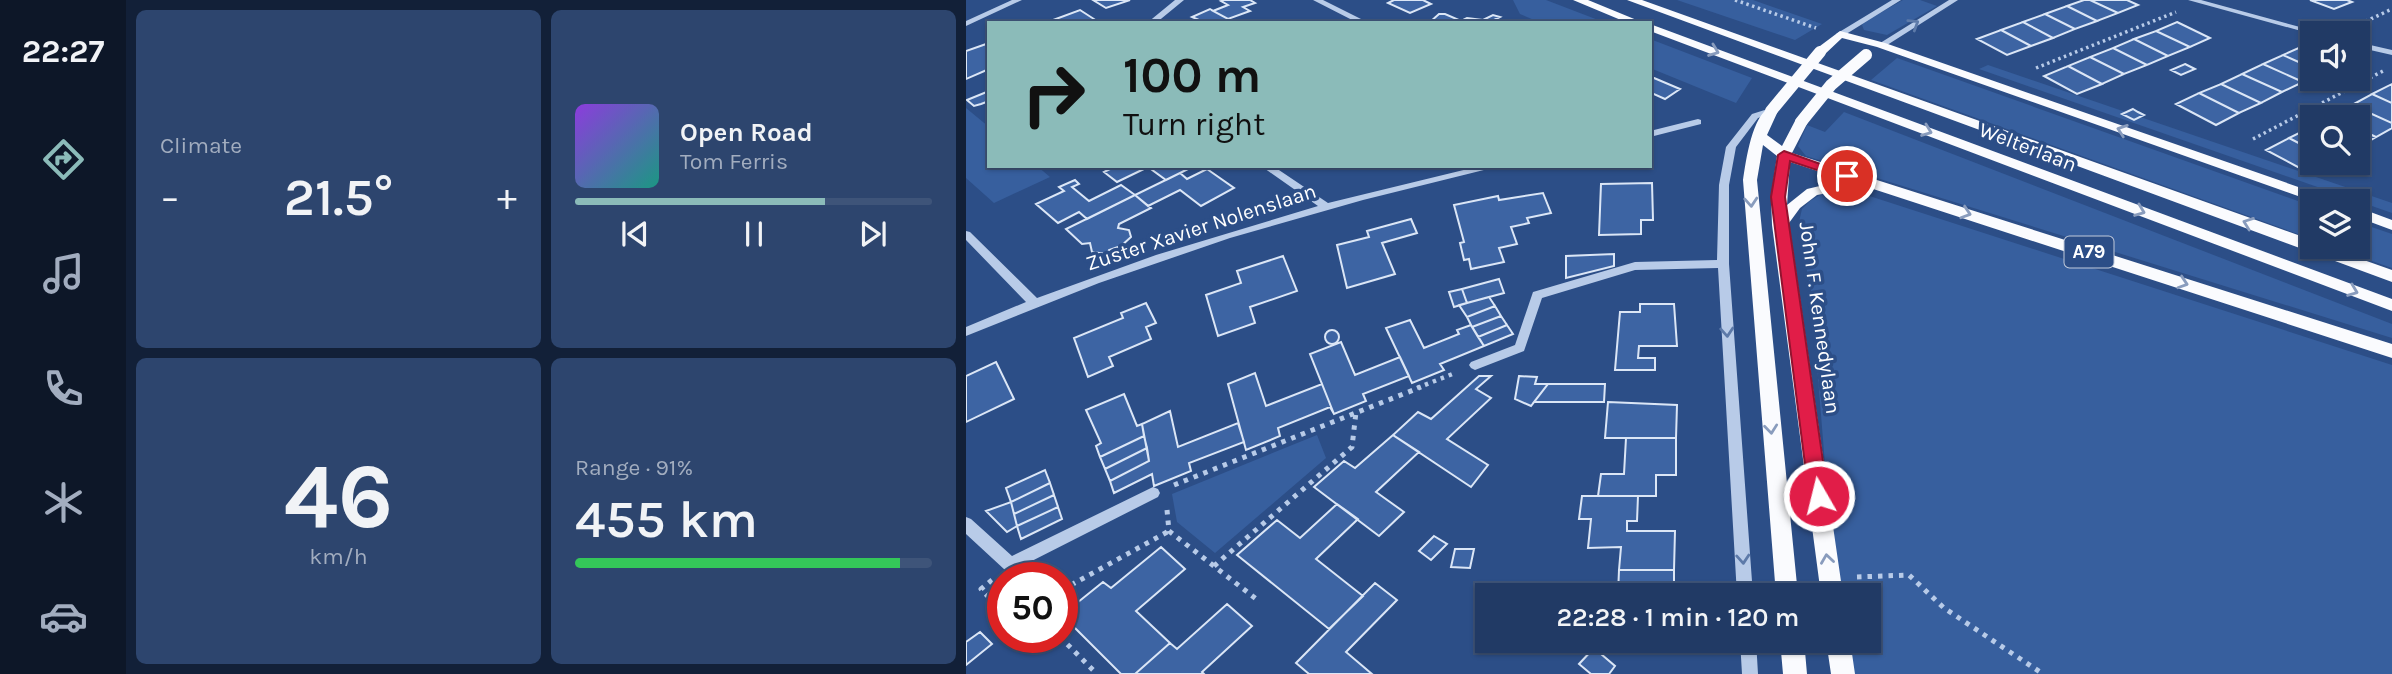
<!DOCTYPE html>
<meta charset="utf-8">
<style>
:root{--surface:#213a65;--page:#2d456e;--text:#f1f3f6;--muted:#a2adbf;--line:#3e5479;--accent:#8bbbb9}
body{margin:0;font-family:Karla,sans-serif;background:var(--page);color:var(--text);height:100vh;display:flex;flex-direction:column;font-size:26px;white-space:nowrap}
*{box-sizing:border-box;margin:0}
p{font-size:23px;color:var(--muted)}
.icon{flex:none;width:38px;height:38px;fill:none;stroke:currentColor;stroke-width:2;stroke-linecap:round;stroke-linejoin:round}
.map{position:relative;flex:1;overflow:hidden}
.details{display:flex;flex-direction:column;gap:10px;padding:10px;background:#122038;width:840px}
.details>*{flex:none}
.banner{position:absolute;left:21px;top:21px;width:665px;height:147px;border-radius:0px;box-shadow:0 2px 5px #0004,0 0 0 2px var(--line);background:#8bbbb9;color:#111;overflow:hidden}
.fabs{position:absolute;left:1334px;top:21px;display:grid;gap:14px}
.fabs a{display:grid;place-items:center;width:70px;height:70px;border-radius:0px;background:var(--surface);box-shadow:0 2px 5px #0004,0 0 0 2px var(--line);font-size:35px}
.speed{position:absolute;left:21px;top:562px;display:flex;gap:14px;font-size:35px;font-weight:700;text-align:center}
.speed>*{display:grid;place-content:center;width:91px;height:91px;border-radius:50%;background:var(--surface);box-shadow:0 2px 5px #0004,0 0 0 2px var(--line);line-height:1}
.speed .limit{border:10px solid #d22;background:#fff;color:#111}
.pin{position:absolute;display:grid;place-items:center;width:60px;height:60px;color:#fff;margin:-30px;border:4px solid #fff;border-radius:50%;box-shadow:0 2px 7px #0007}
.me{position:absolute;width:77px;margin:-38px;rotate:352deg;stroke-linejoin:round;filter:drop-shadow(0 0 5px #0008)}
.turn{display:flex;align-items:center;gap:24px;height:147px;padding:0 21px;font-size:32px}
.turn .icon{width:91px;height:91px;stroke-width:2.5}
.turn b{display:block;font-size:49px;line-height:60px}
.big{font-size:52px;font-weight:600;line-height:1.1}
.details .tile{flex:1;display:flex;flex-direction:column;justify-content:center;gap:10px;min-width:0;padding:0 24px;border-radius:10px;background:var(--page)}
.details .dial{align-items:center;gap:0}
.dial b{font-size:91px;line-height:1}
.song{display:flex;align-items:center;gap:21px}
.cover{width:84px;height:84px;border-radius:10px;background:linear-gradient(135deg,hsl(270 70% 55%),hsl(170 70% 35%))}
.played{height:7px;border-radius:4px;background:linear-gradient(90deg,var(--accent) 70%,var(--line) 70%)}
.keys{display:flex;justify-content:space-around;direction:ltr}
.heat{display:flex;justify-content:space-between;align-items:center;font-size:38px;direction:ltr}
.charge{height:10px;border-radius:5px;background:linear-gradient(90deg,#34c759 91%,var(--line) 0)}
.details .tiles{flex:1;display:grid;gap:10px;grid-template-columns:repeat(2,1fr)}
.trip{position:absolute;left:509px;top:583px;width:406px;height:70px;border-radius:0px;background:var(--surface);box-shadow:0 2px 5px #0004,0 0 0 2px var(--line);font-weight:600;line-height:70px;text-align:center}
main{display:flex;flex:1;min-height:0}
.tab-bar{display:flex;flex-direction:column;width:126px;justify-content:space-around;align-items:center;background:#0d1728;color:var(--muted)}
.tab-bar .icon{width:49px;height:49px}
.tab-bar .active{color:var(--accent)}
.tab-bar b{font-size:32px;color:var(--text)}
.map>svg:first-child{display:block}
.green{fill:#375f9e}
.building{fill:#3d64a3;stroke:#dbe6f6;stroke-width:2}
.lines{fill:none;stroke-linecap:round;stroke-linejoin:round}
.path-far2{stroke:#b8cbe8;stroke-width:3.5;stroke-dasharray:2.5 3.5;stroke-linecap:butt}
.path-far1{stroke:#b8cbe8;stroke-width:4.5;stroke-dasharray:3.5 5;stroke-linecap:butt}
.path{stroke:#b8cbe8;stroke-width:5;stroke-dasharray:4.5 6;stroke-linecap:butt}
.minor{fill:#b8cbe8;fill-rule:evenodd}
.major{fill:#fafbfe;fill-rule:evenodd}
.major-bridge{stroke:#fafbfe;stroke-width:12}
.oneway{stroke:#5d7aa9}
.oneway2{stroke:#899cbd}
.route{fill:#e11d48;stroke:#92132f;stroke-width:2}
.labels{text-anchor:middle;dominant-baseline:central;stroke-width:7;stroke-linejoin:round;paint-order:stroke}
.shield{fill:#2c4e87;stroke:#c0cadb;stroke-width:2}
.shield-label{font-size:19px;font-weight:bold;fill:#fff}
.street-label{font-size:21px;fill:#fff;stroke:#2c4e87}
</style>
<main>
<nav class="tab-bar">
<b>22:27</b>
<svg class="icon active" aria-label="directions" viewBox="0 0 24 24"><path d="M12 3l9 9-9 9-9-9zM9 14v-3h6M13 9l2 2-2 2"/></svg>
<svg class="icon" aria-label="music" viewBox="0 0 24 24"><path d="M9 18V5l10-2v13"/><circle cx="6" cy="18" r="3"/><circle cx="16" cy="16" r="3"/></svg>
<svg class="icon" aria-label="phone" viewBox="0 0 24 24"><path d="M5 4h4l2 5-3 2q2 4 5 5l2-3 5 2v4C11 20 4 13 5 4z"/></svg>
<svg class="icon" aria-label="climate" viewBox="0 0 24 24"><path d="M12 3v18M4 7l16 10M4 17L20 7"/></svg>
<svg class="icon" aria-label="car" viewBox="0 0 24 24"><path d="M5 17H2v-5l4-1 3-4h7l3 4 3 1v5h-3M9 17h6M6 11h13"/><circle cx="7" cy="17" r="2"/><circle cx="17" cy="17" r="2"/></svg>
</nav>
<section class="details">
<div class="tiles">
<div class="tile"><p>Climate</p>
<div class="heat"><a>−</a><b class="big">21.5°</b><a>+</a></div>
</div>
<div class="tile">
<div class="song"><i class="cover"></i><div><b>Open Road</b><p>Tom Ferris</p></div></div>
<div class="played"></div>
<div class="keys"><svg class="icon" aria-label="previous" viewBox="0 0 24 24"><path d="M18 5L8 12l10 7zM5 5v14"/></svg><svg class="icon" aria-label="pause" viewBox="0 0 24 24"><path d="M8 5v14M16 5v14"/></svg><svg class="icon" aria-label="next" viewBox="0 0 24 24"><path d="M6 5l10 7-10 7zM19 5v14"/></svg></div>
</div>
<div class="tile dial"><b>46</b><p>km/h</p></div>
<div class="tile"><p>Range · 91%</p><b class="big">455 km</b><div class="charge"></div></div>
</div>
</section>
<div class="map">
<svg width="1426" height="674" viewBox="0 0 1426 674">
<rect width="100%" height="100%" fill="#2c4e87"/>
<path class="green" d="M547,0H580L640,23H575L554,14Z
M711,0H787L856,24L829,40Z
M937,0H954L971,6L921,35L898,30L896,25L898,22Z
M684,39L786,78L770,103L684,68Z
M931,58L1346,206V239L905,80Z
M1022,65L1426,203V213L1013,69Z
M0,108L23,127V166H71L84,177L28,203L0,178Z
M878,112L1426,324V338L840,156L832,146L841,125L859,132Z
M873,191H888L1426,365V674H885L880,641L903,640V595H872L867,563L845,291L832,226L836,209L844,201L856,194Z
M1391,222L1426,234V268L1366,247H1391Z
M351,435L360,458L249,553L211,522L206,494Z"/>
<path class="building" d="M127,0H164L140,8Z
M258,0H284L289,3L277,7L284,11L262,19L247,11L262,5L255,1Z
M428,0H457L465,4L444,13L422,3Z
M1118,0H1124L1152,13L1131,21L1101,6Z
M1124,0H1161L1172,5L1152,13Z
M1344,0H1381L1386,2L1368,9Z
M1101,6L1131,21L1109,29L1079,14Z
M244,9L262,19L267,22L226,23L233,20L226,17Z
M114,10L131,21L79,23Z
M473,14H479L495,21L501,18L517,20L527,15L534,17L522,23L464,22Z
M1079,14L1109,29L1087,38L1057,22Z
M1057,22L1087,38L1065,46L1035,30Z
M1211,22L1244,38L1224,47L1190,31Z
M1035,30L1065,46L1041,55L1011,39Z
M1190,31L1224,47L1202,56L1168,39Z
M1168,39L1202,56L1181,65L1147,48Z
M23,43V69L0,79V51Z
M1337,46L1346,50V68L1317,55Z
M1147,48L1181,65L1158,74L1124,57Z
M1317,55L1346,68V78L1337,82L1297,64Z
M1124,57L1158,74L1136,84L1102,66Z
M1219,64L1229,69L1215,75L1205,70Z
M1297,64L1337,82L1316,92L1276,74Z
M1102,66L1136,84L1111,94L1078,76Z
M1276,74L1316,92L1295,103L1255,84Z
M688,78L714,89L699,99L688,94L684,96V80Z
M1255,84L1295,103L1273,113L1233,93Z
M1426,84V103L1406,94Z
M23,91V101L15,104L8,106L1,100Z
M1233,93L1273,113L1250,125L1210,104Z
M1406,94L1426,103V123L1386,105Z
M1386,105L1426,123V128L1410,137L1391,128V117L1365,116Z
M1167,109L1172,112L1178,115L1168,120L1156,114Z
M1345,127L1346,150L1323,138Z
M1391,128L1410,137L1391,148Z
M1323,138L1346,150V163H1364L1345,174L1300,150Z
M150,166H228L200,180L182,167L151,182L138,172Z
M241,169L268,188L235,206L214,190L182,206L169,195L214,173L221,179Z
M109,180L113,184L106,187L123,201L155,185L169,195L121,219L113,212L92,223L70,204L98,191L93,187Z
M686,183L687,220H675V234L633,235L635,184Z
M577,193L585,213L561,218L563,223L545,227L551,244L533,248L538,262L505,269L503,259L498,260L494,243L498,242L488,205L532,196L533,200Z
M169,195L185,208L153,224L152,228L163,230L165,237L155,246L143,250L141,254L126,252L124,243L116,244L100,229Z
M445,219L451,233L416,243L429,274L381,288L371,245L403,237L401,231Z
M648,254V266L600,278V256Z
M317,256L331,291L284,307L289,323L252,336L240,295L275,283L271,271Z
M533,279L538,293L501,303L496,289Z
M496,289L501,303L488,307L483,292Z
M523,297L529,306L501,317L493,305Z
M180,303L190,323L180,327L185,339L143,357L147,366L122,377L108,338L157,318L155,313Z
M674,304H708L711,346H673L672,358H689V370H649L654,312H674Z
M529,306L535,316L506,327L501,317Z
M535,316L541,325L512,337L506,327Z
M444,320L458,348L493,334L491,330L505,325L518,346L474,364L478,370L446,383L420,328Z
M541,325L547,334L518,346L512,337Z
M359 337a7 7 0 1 1 14 0a7 7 0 1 1-14 0Z
M375,342L389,375L434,357L443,376L397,394L400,401L368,414L344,354Z
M30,362L48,399L0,422V376Z
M289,373L300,406L356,384L368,414L364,407L312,428L314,436L280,450L262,384Z
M513,376H525L510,389L525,398L481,439L522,465L505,487L427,435L452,412L465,419Z
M553,376L571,377L569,384H582L565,406L549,399Z
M582,384H639L638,402H568Z
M158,394L171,426L176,424L178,436L134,457L130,446L135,443L120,410Z
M642,402L711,405L710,438H639Z
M204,411L212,447L272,423L278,442L223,463L225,471L188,486L186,474L148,493L144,481L183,461L176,424Z
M427,435L453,452L410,492L438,512L413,536L348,487L378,461L389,468Z
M178,436L181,448L139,469L134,457Z
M660,438H710V475H690V496H632L635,474H658Z
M181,448L183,461L144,481L139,469Z
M79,470L84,483L45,502L40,488Z
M84,483L88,495L48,514L45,502Z
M88,495L92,507L51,526L48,514Z
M616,496H672L671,521H661V531H709L708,570H653L655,547L622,548L625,519H613Z
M45,502L51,526L41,532L20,511Z
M371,504L392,519L350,559L397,596L363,629L271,555L311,520L334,538Z
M92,507L96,519L55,539L51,526Z
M468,536L481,544L465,560L453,551Z
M195,547L219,569L170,611L204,643L169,674H155L96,615L137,582L145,588Z
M489,549H508L504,568L485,567Z
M653,570H708V595H619L652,594Z
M409,583L431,600L380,652L406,674H343L330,663Z
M261,604L286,626L236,672L238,674H169L204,643L211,649Z
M14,632L26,644L0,665V642Z
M628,648L649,666L643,674H625L613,664Z"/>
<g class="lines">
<path class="path-far2" d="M769,0L850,28
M1394,24L1426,9
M1070,68L1210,12
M1287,139L1419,70"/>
<path class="path-far1" d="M451,388L489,373"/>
<path class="path" d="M208,485L455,387
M201,510L203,531L294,602
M248,566L386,447L390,412
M891,577L943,575L978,608L1077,674
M26,580L15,589L37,612
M96,590L203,531
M94,637L131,674"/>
<path class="minor" d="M46,0H56L0,26V21Z
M209,0H218L190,23H181Z
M347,0H357L403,23H392Z
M926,0H935L877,36L870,34Z
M983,0H992L918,47L911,45Z
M1222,0H1235L1356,33L1346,34Z
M1391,42L1426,50V55L1391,47Z
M805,108L808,109V113L792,118L770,147L763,185V264L787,595H771L752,268L669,270L576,298L558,351L509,370L505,368L503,365L505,362L549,345L567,292L669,262L751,260L753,185L760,147L786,114Z
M732,119L735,120V124L684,137V131Z
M295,166H307L362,203L514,166H534L397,200L264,238L133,283L0,336V327L60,302L0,240V231L4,232L71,298L190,255L352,206Z
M187,487L192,489L194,493L192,497L44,572L39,570L0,534V517L5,519L46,556Z
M774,640H790L792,674H776Z"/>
<path class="major" d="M607,0H622L678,23H662Z
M661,0H676L1346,240V247H1361L1426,270V282Z
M684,24L1426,299V311L684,31Z
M874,31L919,43L1364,198L1366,201H1346L911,47L876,38L858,55H850V49Z
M805,107L812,111L801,135L816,146L830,119L835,118L842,122L826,153L1426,344V358L898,186L851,195L834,208L823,223L877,595H855L806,225L805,197L811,156L797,145L791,180L832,595H810L777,180C780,161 786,114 805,107ZM824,162L879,180L841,189L821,205Z
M1391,207L1426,220V230L1391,217Z
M814,640H838L841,674H817Z
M860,640H884L889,674H865Z"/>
<path class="major-bridge" d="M805,111L854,52
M835,122L865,85L900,55"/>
</g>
<defs><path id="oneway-chevron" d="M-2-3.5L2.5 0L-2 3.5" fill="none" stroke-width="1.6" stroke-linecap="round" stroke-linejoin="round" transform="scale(1.75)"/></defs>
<g class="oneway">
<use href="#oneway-chevron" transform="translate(948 24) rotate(-32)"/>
<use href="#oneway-chevron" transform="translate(761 332) rotate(86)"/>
<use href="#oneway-chevron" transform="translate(777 559) rotate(86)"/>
</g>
<g class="oneway2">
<use href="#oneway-chevron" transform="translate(748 51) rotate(21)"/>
<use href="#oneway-chevron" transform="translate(1156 130) rotate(-161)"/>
<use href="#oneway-chevron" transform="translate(961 131) rotate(21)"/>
<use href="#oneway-chevron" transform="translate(785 202) rotate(86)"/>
<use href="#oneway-chevron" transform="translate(1174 211) rotate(21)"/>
<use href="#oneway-chevron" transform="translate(1000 213) rotate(18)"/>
<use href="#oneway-chevron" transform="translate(1282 223) rotate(-160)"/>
<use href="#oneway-chevron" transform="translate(1217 283) rotate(18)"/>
<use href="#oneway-chevron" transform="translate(1387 291) rotate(21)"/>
<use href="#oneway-chevron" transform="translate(805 429) rotate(84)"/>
<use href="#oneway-chevron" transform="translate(861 559) rotate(-98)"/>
</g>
<path class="route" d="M818,151L888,176L881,180L824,161L819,197L862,496L859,502L853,505L846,502L843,496L805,197L812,155Z"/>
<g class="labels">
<rect class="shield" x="1098.5" y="236.5" width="49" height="31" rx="5"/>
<g class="shield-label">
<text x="1123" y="252">A79</text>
</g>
<g class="street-label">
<text transform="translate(1062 147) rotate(21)">Welterlaan</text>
<text transform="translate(235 227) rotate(-18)">Zuster Xavier Nolenslaan</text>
<text transform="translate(854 318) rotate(82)">John F. Kennedylaan</text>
</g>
</g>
</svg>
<div class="fabs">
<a><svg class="icon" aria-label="sound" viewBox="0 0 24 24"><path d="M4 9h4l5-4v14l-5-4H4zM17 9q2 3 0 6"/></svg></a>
<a><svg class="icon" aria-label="search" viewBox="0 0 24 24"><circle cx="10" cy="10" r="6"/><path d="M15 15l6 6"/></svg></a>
<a><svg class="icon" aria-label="layers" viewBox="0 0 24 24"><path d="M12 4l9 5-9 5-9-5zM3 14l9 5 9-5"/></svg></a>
</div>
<div class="speed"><div class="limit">50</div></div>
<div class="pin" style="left:881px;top:176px;background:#d93025"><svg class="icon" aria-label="arrive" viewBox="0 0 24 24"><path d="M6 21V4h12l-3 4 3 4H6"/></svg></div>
<svg class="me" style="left:853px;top:496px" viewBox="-20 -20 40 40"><circle r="17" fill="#e11d48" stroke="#fff" stroke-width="3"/><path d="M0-11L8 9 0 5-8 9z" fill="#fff"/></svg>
<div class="trip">22:28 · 1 min · 120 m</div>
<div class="banner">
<div class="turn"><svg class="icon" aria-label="right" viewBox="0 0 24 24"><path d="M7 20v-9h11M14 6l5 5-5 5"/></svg><div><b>100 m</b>Turn right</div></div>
</div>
</div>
</main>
